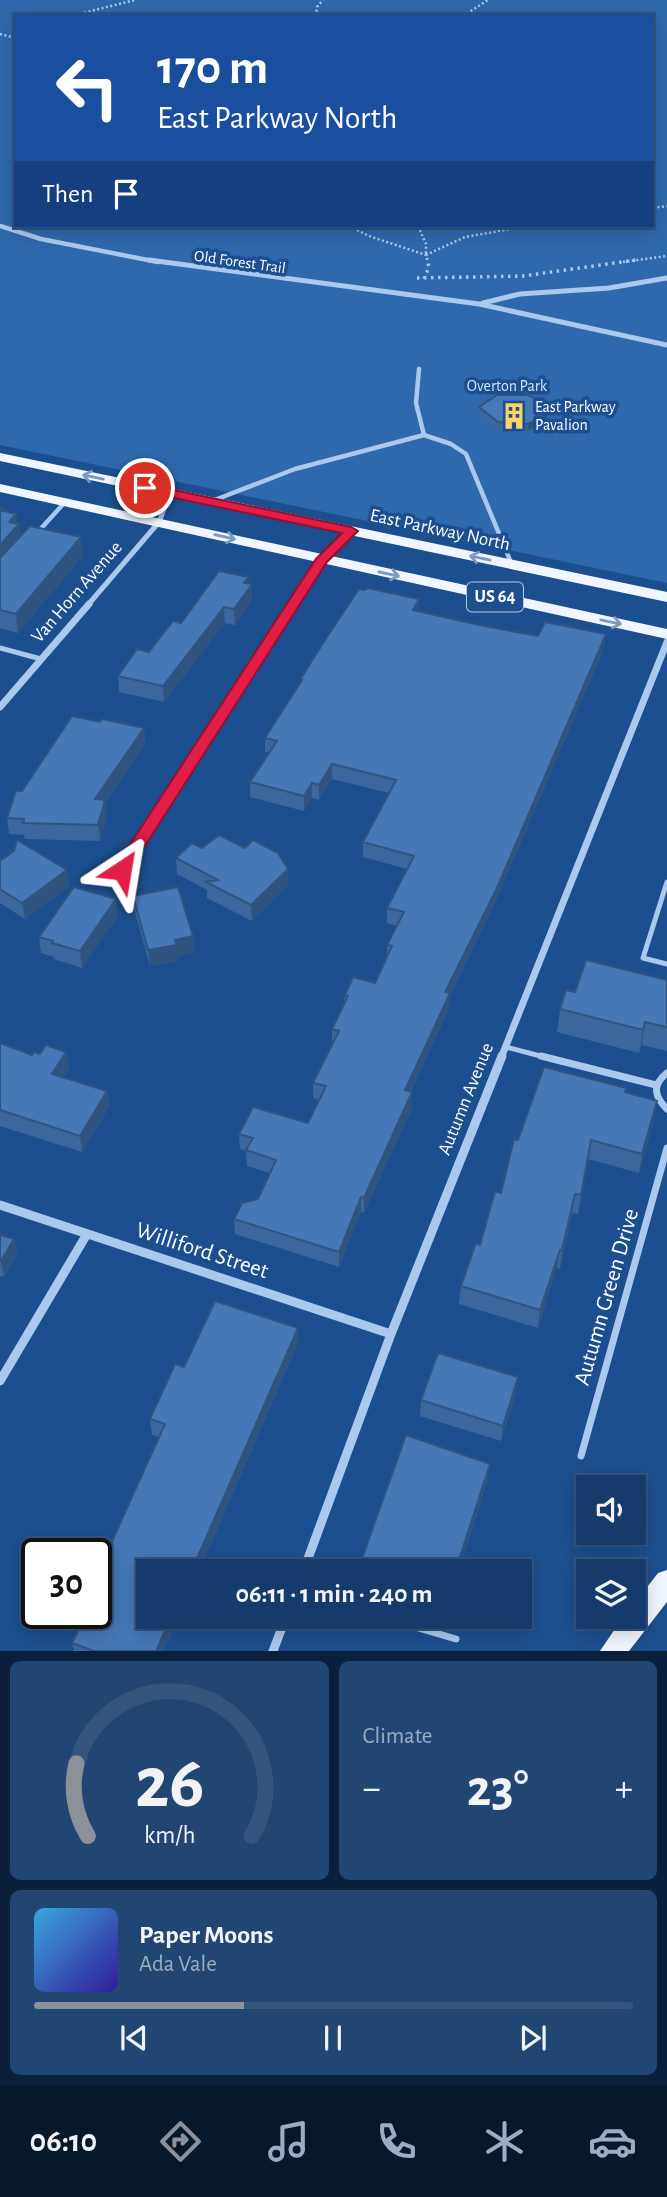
<!DOCTYPE html>
<meta charset="utf-8">
<style>
:root{--surface:#143b6b;--page:#214673;--text:#f1f3f6;--muted:#9dadc1;--line:#33557e;--accent:#8c9099}
body{margin:0;font-family:"Alegreya Sans",sans-serif;background:var(--page);color:var(--text);height:100vh;display:flex;flex-direction:column;font-size:26px;white-space:nowrap}
*{box-sizing:border-box;margin:0}
p{font-size:23px;color:var(--muted)}
.icon{flex:none;width:38px;height:38px;fill:none;stroke:currentColor;stroke-width:2;stroke-linecap:round;stroke-linejoin:round}
.map{position:relative;height:1651px;overflow:hidden}
.details{display:flex;flex-direction:column;gap:10px;padding:10px;background:#0b203b;flex:1}
.details>*{flex:none}
.hud{position:absolute;left:14px;top:14px;width:640px;height:214px;border-radius:0px;box-shadow:0 4px 18px #0003,0 0 0 2px var(--line);background:#1a4fa0;color:#fff;overflow:hidden}
.buttons{position:absolute;left:576px;top:1475px;display:grid;gap:14px}
.buttons a{display:grid;place-items:center;width:70px;height:70px;border-radius:0px;background:var(--surface);box-shadow:0 4px 18px #0003,0 0 0 2px var(--line);font-size:35px}
.speed{position:absolute;left:21px;top:1538px;display:flex;gap:14px;font-size:35px;font-weight:700;text-align:center}
.speed>*{display:grid;place-content:center;width:91px;height:91px;border-radius:50%;background:var(--surface);box-shadow:0 4px 18px #0003,0 0 0 2px var(--line);line-height:1}
.speed .limit{border:4px solid #111;border-radius:10px;background:#fff;color:#111}
.pin{position:absolute;display:grid;place-items:center;width:60px;height:60px;color:#fff;margin:-30px;border:4px solid #fff;border-radius:50%;box-shadow:0 2px 7px #0007}
.me{position:absolute;width:77px;margin:-38px;rotate:33deg;stroke-linejoin:round;filter:drop-shadow(0 0 5px #0008)}
.turn{display:flex;align-items:center;gap:24px;height:147px;padding:0 28px;font-size:32px}
.turn .icon{width:91px;height:91px;stroke-width:2.5}
.turn b{display:block;font-size:49px;line-height:60px}
.then{display:flex;align-items:center;height:66px;padding:0 28px;background:#0003;gap:14px;font-size:26px}
.big{font-size:52px;font-weight:700;line-height:1.1}
.details .widget{flex:1;display:flex;flex-direction:column;justify-content:center;gap:10px;min-width:0;padding:0 24px;border-radius:10px;background:var(--page)}
.details .dial{align-items:center;gap:0}
.dial svg{height:182px;overflow:visible;fill:none;stroke:var(--line);stroke-width:7;stroke-linecap:round;text-anchor:middle}
.dial text{fill:var(--text);stroke:none}
.song{display:flex;align-items:center;gap:21px}
.cover{width:84px;height:84px;border-radius:10px;background:linear-gradient(135deg,hsl(200 70% 55%),hsl(250 70% 35%))}
.played{height:7px;border-radius:4px;background:linear-gradient(90deg,var(--accent) 35%,var(--line) 35%)}
.keys{display:flex;justify-content:space-around;direction:ltr}
.heat{display:flex;justify-content:space-between;align-items:center;font-size:38px;direction:ltr}
.details .tiles{flex:1;display:grid;gap:10px;grid-template-columns:1fr 1fr}
.widget:last-child{grid-column:span 2}
.trip{position:absolute;left:136px;top:1559px;width:396px;height:70px;border-radius:0px;background:var(--surface);box-shadow:0 4px 18px #0003,0 0 0 2px var(--line);font-weight:700;line-height:70px;text-align:center}
.tabs{display:flex;height:112px;justify-content:space-around;align-items:center;background:#08182b;color:var(--muted)}
.tabs .icon{width:49px;height:49px}
.tabs .active{color:var(--accent)}
.tabs b{font-size:32px;color:var(--text)}
.map>svg:first-child{display:block}
.green{fill:#2e69ad;fill-rule:evenodd}
.lines{fill:none;stroke-linecap:round;stroke-linejoin:round}
.path-far1{stroke:#a9c9ee;stroke-width:2.5;stroke-dasharray:2 2.5;stroke-linecap:butt}
.path{stroke:#a9c9ee;stroke-width:3.5;stroke-dasharray:2.5 4.5;stroke-linecap:butt}
.lane-far2{stroke:#a9c9ee;stroke-width:4.5}
.lane-far1{stroke:#a9c9ee;stroke-width:5}
.lane{stroke:#a9c9ee;stroke-width:7}
.street-far3{stroke:#a9c9ee;stroke-width:4.5}
.street-far2{stroke:#a9c9ee;stroke-width:5}
.street-far1{stroke:#a9c9ee;stroke-width:7}
.street{stroke:#a9c9ee;stroke-width:9}
.primary{fill:#f0f6ff;fill-rule:evenodd}
.wall{fill:#3a679d}
.shaded-wall{fill:#305480}
.building{fill:#4478b7;stroke:#305480;stroke-width:2}
.oneway{stroke:#7b9ac1}
.route{fill:#e11d48;stroke:#92132f;stroke-width:2}
.labels{text-anchor:middle;dominant-baseline:central;stroke-width:7;stroke-linejoin:round;paint-order:stroke}
.far-street-label{font-size:16px;fill:#fff;stroke:#1b4f8f}
.far-park-label{font-size:16px;fill:#cfe3fa;stroke:#1b4f8f}
.far-poi-label{font-size:16px;fill:#fff;stroke:#1b4f8f;text-anchor:start}
.shield{fill:#1b4f8f;stroke:#bbcadd;stroke-width:2}
.shield-label{font-size:18px;font-weight:bold;fill:#fff}
.street-label{font-size:19px;fill:#fff;stroke:#1b4f8f}
.near-street-label{font-size:23px;fill:#fff;stroke:#1b4f8f}
</style>
<div class="map">
<svg width="667" height="1651" viewBox="0 0 667 1651">
<rect width="100%" height="100%" fill="#1b4f8f"/>
<path class="green" d="M0,0H667V583L0,445ZM16,16H653V226H16Z"/>
<g class="lines">
<path class="path-far1" d="M71,16L135,0
M316,16L317,7L323,0
M463,16L488,0
M0,34L16,38
M653,208L667,206
M349,226L369,236L426,255L428,262
M418,226L426,244V254
M426,255L465,237L528,226
M623,262L667,256"/>
<path class="path" d="M417,278L523,276L636,260
M424,279L429,267L427,260"/>
<path class="lane-far2" d="M419,369L416,403L424,435
M212,501L295,469L424,435L451,444L466,454L512,565
M37,533L65,502"/>
<path class="lane-far1" d="M0,648L41,659
M667,882L643,958L667,964
M506,1047L548,1058"/>
<path class="lane" d="M541,1056L656,1085
M667,1073C652,1085 654,1096 667,1109
M581,1456L667,1148
M381,1617L456,1639"/>
<path class="street-far3" d="M0,226L41,239L158,262"/>
<path class="street-far2" d="M149,260L479,304L667,345
M483,303L520,294L609,288L667,278
M87,606L159,522L170,493
M292,606L322,559L351,531"/>
<path class="street-far1" d="M0,707L89,604
M122,870L293,604
M501,1058L667,642"/>
<path class="street" d="M0,1205L391,1334
M0,1381L87,1234
M303,1572L391,1334L502,1056
M273,1651L286,1617"/>
<path class="primary" d="M0,453L667,592V602L0,461Z
M0,484L667,629V639L0,492Z
M667,1570V1602L629,1651H600L623,1617H634V1604L658,1573Z"/>
</g>
<path class="wall" d="M479,407L547,410V417L542,425L527,431L497,429L478,415Z
M0,507L4,508V511L18,524L21,536L83,556L18,633L0,628Z
M249,584L252,600L235,625L225,623L164,702L119,692L118,676L149,652Z
M418,611L479,625L604,649L494,905L450,996L449,1008L411,1092L412,1108L364,1213L361,1212L339,1267L235,1234L234,1219L258,1199L270,1173L247,1166L246,1151L240,1149L239,1134L308,1123L319,1100L313,1098V1083L332,1045V1029L344,1004L345,995L375,983L387,957V945L397,926L387,923V908L407,869L363,857V842L389,793L332,779L319,800L312,798L304,811L250,797V782L269,753L265,752V738L300,684V680Z
M100,722L144,728L145,744L105,803L107,816L100,841L25,839L24,835L9,834L7,818L22,791Z
M176,858L288,885L252,921L207,898V890L177,874Z
M0,861L69,886L25,919L0,903Z
M133,896L193,936L195,952L178,956V961L150,966L135,912Z
M118,915L82,968L54,959V957L41,953L39,937Z
M667,980V1051L642,1045L639,1053L557,1032L560,1009L575,992Z
M0,1043L32,1055L66,1052L69,1068L63,1077L107,1091L109,1107L82,1152L0,1126Z
M626,1092L654,1120L639,1173L588,1159L578,1214L572,1213L560,1269L557,1268L538,1328L459,1304L461,1286L480,1245L501,1193L518,1140Z
M0,1235L14,1239L17,1255L4,1277L0,1276Z
M298,1343L199,1572H149V1617H179L164,1651H74L72,1643L101,1581L99,1570L159,1437L152,1435L150,1419L184,1367Z
M516,1393L501,1441L420,1416L421,1400Z
M488,1479L458,1572H359V1567Z"/>
<path class="shaded-wall" d="M547,410V417L542,425L527,431L528,424Z
M16,514L22,543L0,567V545L9,522Z
M81,537L83,556L18,633L16,614Z
M248,577L249,588L252,584V600L235,625L234,609L244,583Z
M419,599L418,614L413,610Z
M224,607L225,623L164,702L163,686Z
M606,634L604,649L494,905L450,996L449,1008L405,1105V1090L445,992Z
M144,728L145,744L105,803L107,816L100,841L95,799Z
M332,764V779L319,800V785Z
M312,783V798L304,811V796Z
M288,869V885L252,921L251,905Z
M67,870L69,886L25,919L22,903Z
M116,899L118,915L82,968L80,951Z
M193,936L195,952L178,956V961L150,966L148,950L175,940Z
M645,1022L642,1045L639,1053L643,1030Z
M66,1052L69,1068L54,1090L52,1074Z
M107,1091L109,1107L82,1152L80,1136Z
M412,1092V1108L364,1213V1198Z
M657,1101L654,1120L639,1173L642,1154Z
M575,1194L572,1213L560,1269L562,1250Z
M361,1197V1212L339,1267V1252Z
M14,1239L17,1255L4,1277L1,1261Z
M560,1250L557,1268L538,1328L540,1310Z
M298,1328V1343L199,1572H191Z
M518,1377L516,1393L501,1441L503,1426Z
M490,1464L488,1479L458,1572H455Z
M171,1617H179L164,1651H156Z"/>
<path class="building" d="M497,395H528L543,402L547,410L542,417L528,424L498,422L479,407Z
M0,507L4,508L1,510L16,514L9,522L19,524L0,545Z
M30,526L81,537L16,614L0,610V558Z
M219,571L248,577L244,583L252,584L234,609L224,607L163,686L118,676L137,649L149,652L173,621L181,623Z
M367,588L419,599L413,610L479,625L538,636L545,622L606,634L496,890L445,992L450,993L405,1090L412,1092L364,1198L361,1197L339,1252L234,1219L242,1203L258,1199L276,1160L246,1150L253,1138L239,1134L253,1107L308,1123L326,1086L313,1083L339,1031L332,1029L348,996L345,995L353,977L375,983L392,946L387,945L404,912L387,908L414,856L363,842L396,780L332,764L319,785L312,783L304,796L250,782L277,741L265,738L302,680H300L325,640L359,589L365,590Z
M72,716L100,722L102,719L144,728L95,799L105,800L98,825L23,823L24,819L7,818L16,791H22Z
M219,835L245,848L253,840L278,853L288,869L251,905L206,882L218,880L176,858L192,843L202,848Z
M17,840L67,870L22,903L0,889V861L14,851Z
M74,887L116,899L80,951L52,943L53,941L39,937Z
M178,887L193,936L175,940L177,945L148,950L133,896Z
M586,960L667,980V1027L645,1022L643,1030L560,1009L566,990L575,992Z
M0,1043L32,1055L34,1052L40,1054L46,1045L66,1052L52,1074L107,1091L80,1136L0,1110Z
M544,1067L626,1088L625,1092L657,1101L642,1154L591,1140L581,1195L575,1194L562,1250H560L540,1310L461,1286L476,1243L480,1245L495,1191L501,1193L514,1139L518,1140Z
M0,1235L14,1239L1,1261H0Z
M215,1301L298,1328L191,1572H149V1617H171L156,1651H94L72,1643L86,1614H96V1591L105,1572L99,1570L165,1424L150,1419L175,1364L184,1367Z
M438,1353L518,1377L503,1426L421,1400Z
M406,1435L490,1464L455,1572H372L359,1567Z"/>
<defs><path id="oneway-shaft" d="M-6 0H5M1.5-3L5.5 0L1.5 3" fill="none" stroke-width="1.6" stroke-linecap="round" stroke-linejoin="round" transform="scale(1.75)"/></defs>
<g class="oneway">
<use href="#oneway-shaft" transform="translate(93 477) rotate(-168)"/>
<use href="#oneway-shaft" transform="translate(225 537) rotate(13)"/>
<use href="#oneway-shaft" transform="translate(480 558) rotate(-168)"/>
<use href="#oneway-shaft" transform="translate(389 574) rotate(12)"/>
<use href="#oneway-shaft" transform="translate(611 622) rotate(12)"/>
</g>
<path class="route" d="M145,484L351,527L358,531L327,562L127,874H116L113,870L116,866L316,559L342,533L141,491V485Z"/>
<defs>
<symbol id="building-bare" viewBox="-9 -9 18 18"><path d="M-4-6H4V6H1V3H-1V6H-4ZM-2.5-4.3h1.7v1.8h-1.7ZM.8-4.3h1.7v1.8H.8ZM-2.5-1h1.7V.8h-1.7ZM.8-1h1.7V.8H.8Z" fill="#ffd166" stroke="#1b4f8f" stroke-width="2.5" paint-order="stroke"/></symbol>
</defs>
<g fill-rule="evenodd">
<use href="#building-bare" x="495" y="397" width="38" height="38"/>
</g>
<g class="labels">
<g class="far-street-label">
<text transform="translate(240 262) rotate(8)">Old Forest Trail</text>
</g>
<g class="far-park-label">
<text x="507" y="386">Overton Park</text>
</g>
<g class="far-poi-label">
<text x="535" y="407">East Parkway<tspan x="535" dy="18">Pavalion</tspan></text>
</g>
<rect class="shield" x="467" y="582.5" width="56" height="29" rx="5"/>
<g class="shield-label">
<text x="495" y="597">US 64</text>
</g>
<g class="street-label">
<text transform="translate(440 530) rotate(12)">East Parkway North</text>
<text transform="translate(77 592) rotate(-49)">Van Horn Avenue</text>
<text transform="translate(466 1099) rotate(-68)">Autumn Avenue</text>
</g>
<g class="near-street-label">
<text transform="translate(202 1251) rotate(18)">Williford Street</text>
<text transform="translate(607 1297) rotate(-74)">Autumn Green Drive</text>
</g>
</g>
</svg>
<div class="buttons">
<a><svg class="icon" aria-label="sound" viewBox="0 0 24 24"><path d="M4 9h4l5-4v14l-5-4H4zM17 9q2 3 0 6"/></svg></a>
<a><svg class="icon" aria-label="layers" viewBox="0 0 24 24"><path d="M12 4l9 5-9 5-9-5zM3 14l9 5 9-5"/></svg></a>
</div>
<div class="speed"><div class="limit">30</div></div>
<div class="pin" style="left:145px;top:488px;background:#d93025"><svg class="icon" aria-label="arrive" viewBox="0 0 24 24"><path d="M6 21V4h12l-3 4 3 4H6"/></svg></div>
<svg class="me" style="left:122px;top:870px" viewBox="-20 -20 40 40"><path d="M0-17L14 15 0 8-14 15z" fill="#e11d48" stroke="#fff" stroke-width="4"/></svg>
<div class="trip">06:11 · 1 min · 240 m</div>
<div class="hud">
<div class="turn"><svg class="icon" aria-label="left" viewBox="0 0 24 24"><path d="M17 20v-9H6M10 6l-5 5 5 5"/></svg><div><b>170 m</b>East Parkway North</div></div>
<div class="then">Then<svg class="icon" aria-label="arrive" viewBox="0 0 24 24"><path d="M6 21V4h12l-3 4 3 4H6"/></svg></div>
</div>
</div>
<section class="details">
<div class="tiles">
<div class="widget dial"><svg viewBox="0 0 100 80">
<path d="M14 69A42 42 0 1 1 86 69"/>
<path d="M14 69A42 42 0 0 1 9 37" stroke="#8c9099"/>
<text x="50" y="56" font-size="32" font-weight="700">26</text>
<text x="50" y="72" font-size="11">km/h</text>
</svg></div>
<div class="widget"><p>Climate</p>
<div class="heat"><a>−</a><b class="big">23°</b><a>+</a></div>
</div>
<div class="widget">
<div class="song"><i class="cover"></i><div><b>Paper Moons</b><p>Ada Vale</p></div></div>
<div class="played"></div>
<div class="keys"><svg class="icon" aria-label="previous" viewBox="0 0 24 24"><path d="M18 5L8 12l10 7zM5 5v14"/></svg><svg class="icon" aria-label="pause" viewBox="0 0 24 24"><path d="M8 5v14M16 5v14"/></svg><svg class="icon" aria-label="next" viewBox="0 0 24 24"><path d="M6 5l10 7-10 7zM19 5v14"/></svg></div>
</div>
</div>
</section>
<nav class="tabs">
<b>06:10</b>
<svg class="icon active" aria-label="directions" viewBox="0 0 24 24"><path d="M12 3l9 9-9 9-9-9zM9 14v-3h6M13 9l2 2-2 2"/></svg>
<svg class="icon" aria-label="music" viewBox="0 0 24 24"><path d="M9 18V5l10-2v13"/><circle cx="6" cy="18" r="3"/><circle cx="16" cy="16" r="3"/></svg>
<svg class="icon" aria-label="phone" viewBox="0 0 24 24"><path d="M5 4h4l2 5-3 2q2 4 5 5l2-3 5 2v4C11 20 4 13 5 4z"/></svg>
<svg class="icon" aria-label="climate" viewBox="0 0 24 24"><path d="M12 3v18M4 7l16 10M4 17L20 7"/></svg>
<svg class="icon" aria-label="car" viewBox="0 0 24 24"><path d="M5 17H2v-5l4-1 3-4h7l3 4 3 1v5h-3M9 17h6M6 11h13"/><circle cx="7" cy="17" r="2"/><circle cx="17" cy="17" r="2"/></svg>
</nav>
